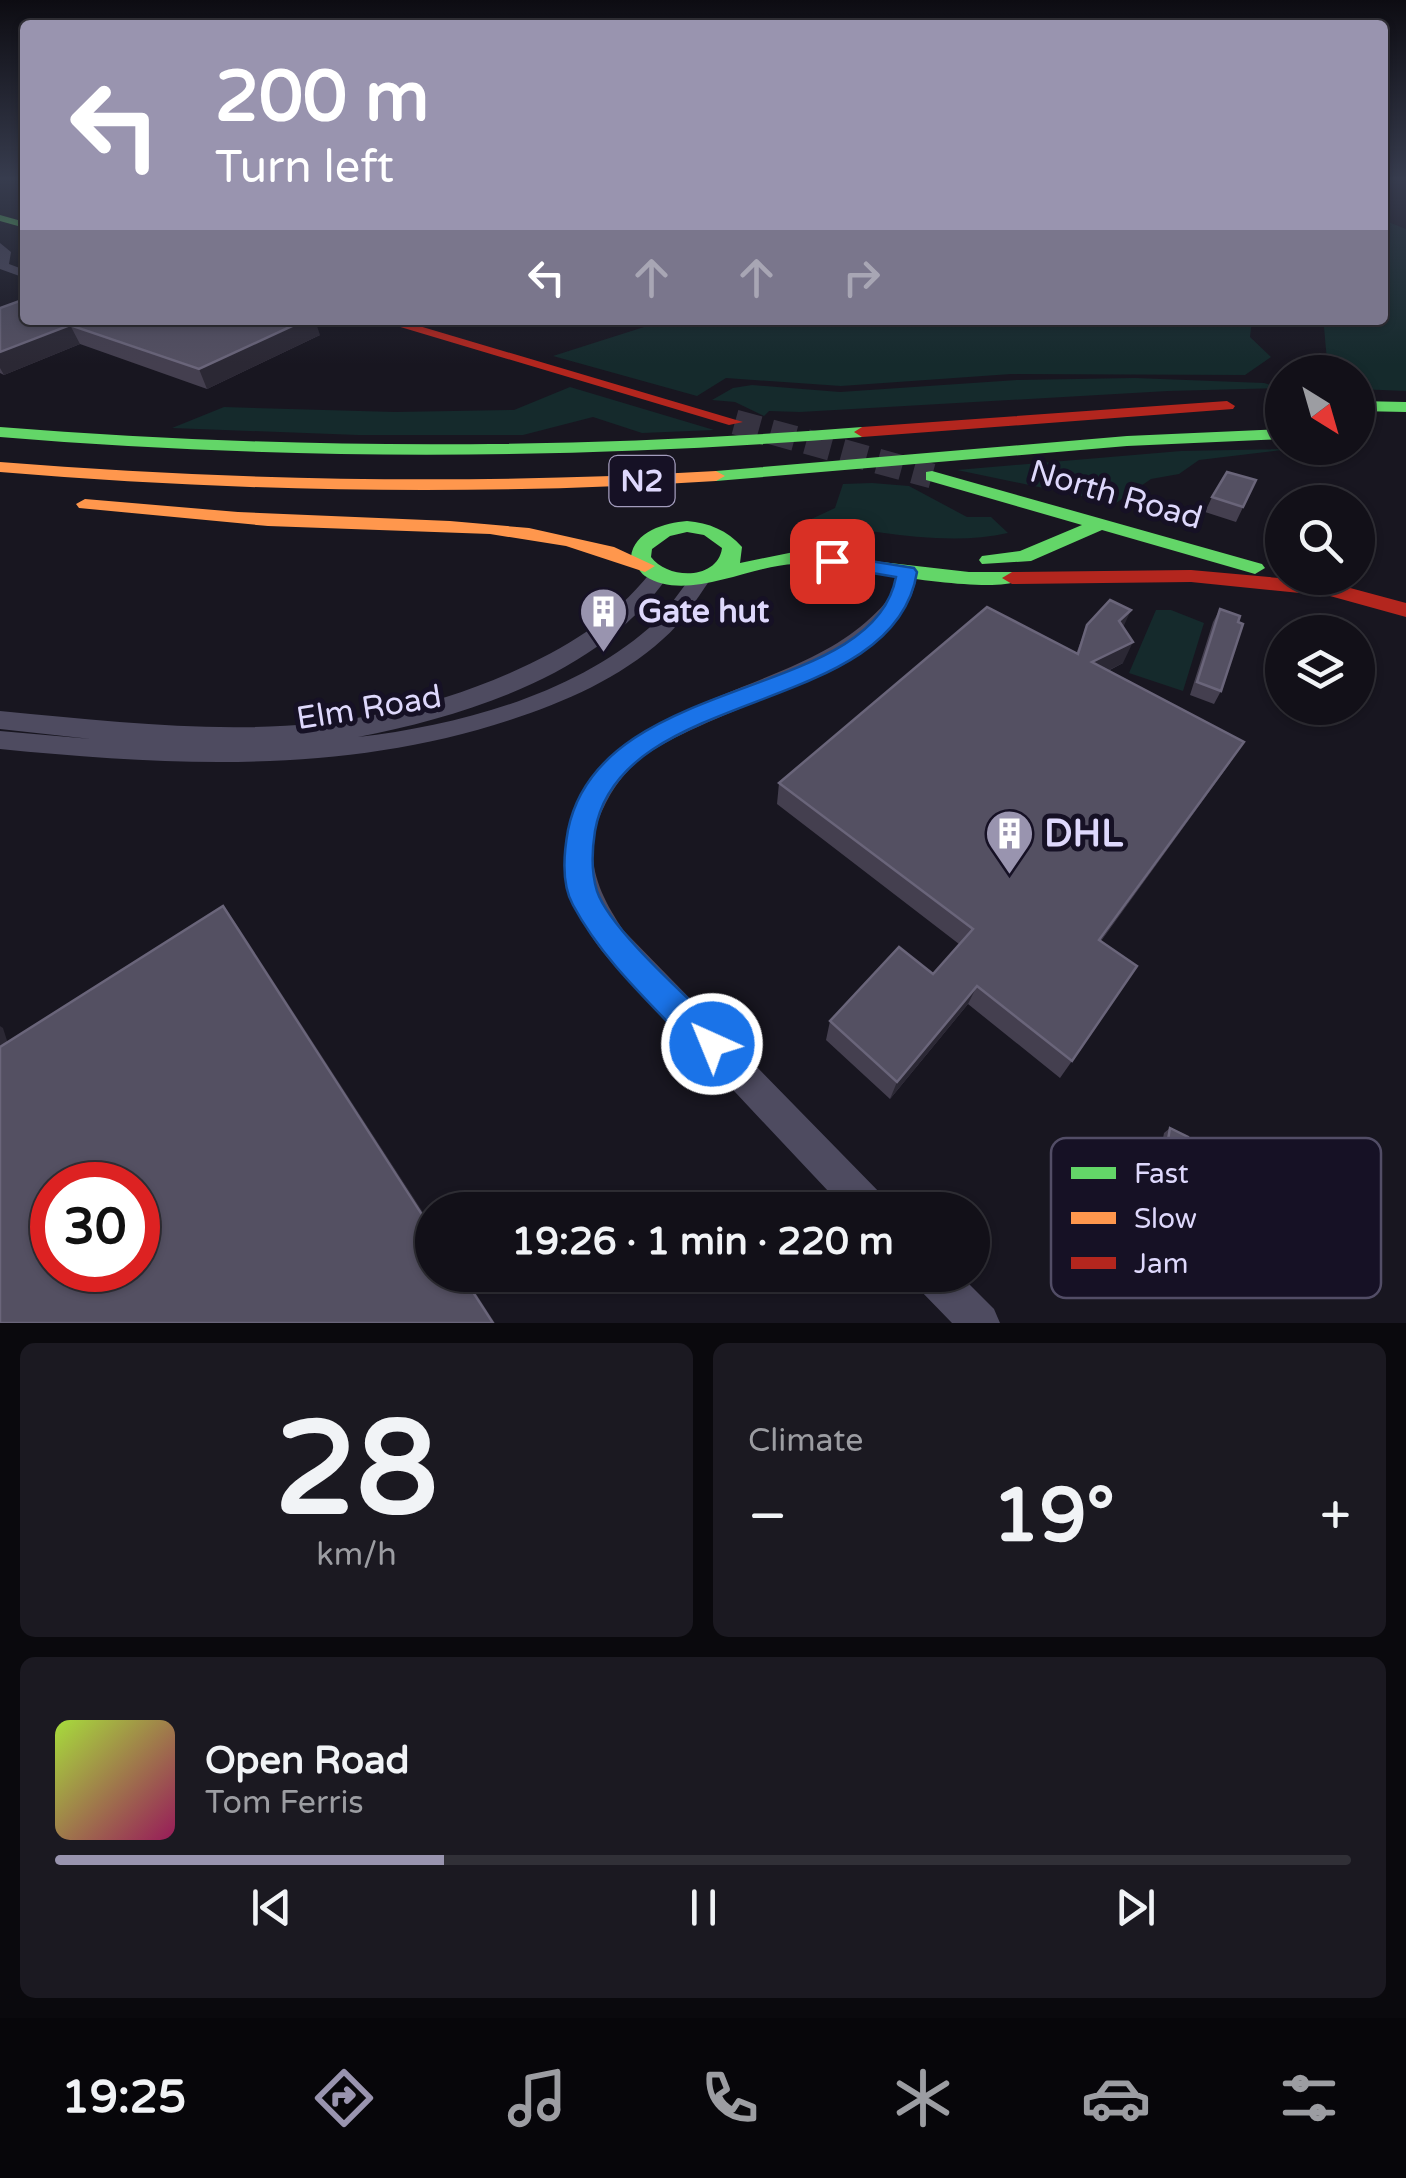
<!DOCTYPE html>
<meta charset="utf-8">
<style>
:root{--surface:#121018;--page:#1b1921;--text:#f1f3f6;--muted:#9c9da2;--line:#313037;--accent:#9994af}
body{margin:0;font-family:"Varela Round",sans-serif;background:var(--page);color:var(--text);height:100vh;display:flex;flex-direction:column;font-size:38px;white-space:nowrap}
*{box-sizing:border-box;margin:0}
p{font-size:32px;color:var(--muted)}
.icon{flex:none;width:55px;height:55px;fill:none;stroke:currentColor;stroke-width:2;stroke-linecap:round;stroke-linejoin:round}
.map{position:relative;height:1323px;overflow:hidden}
.details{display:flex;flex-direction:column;gap:20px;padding:20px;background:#0a090d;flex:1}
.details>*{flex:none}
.top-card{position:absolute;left:20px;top:20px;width:1368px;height:305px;border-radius:10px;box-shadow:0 2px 8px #0004,0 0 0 2px var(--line);background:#9994af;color:#fff;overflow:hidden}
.needle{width:65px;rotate:143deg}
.tools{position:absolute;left:1265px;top:355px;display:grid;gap:20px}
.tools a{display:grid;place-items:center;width:110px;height:110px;border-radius:50%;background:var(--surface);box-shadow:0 2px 8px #0004,0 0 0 2px var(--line);font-size:50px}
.speed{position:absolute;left:30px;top:1162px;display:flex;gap:20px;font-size:50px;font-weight:700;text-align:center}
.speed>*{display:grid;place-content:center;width:130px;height:130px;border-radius:50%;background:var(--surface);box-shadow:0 2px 8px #0004,0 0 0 2px var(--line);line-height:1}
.speed .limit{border:15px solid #d22;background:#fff;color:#111}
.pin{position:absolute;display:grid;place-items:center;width:85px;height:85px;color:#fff;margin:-42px;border-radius:20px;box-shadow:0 5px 15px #0006}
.me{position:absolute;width:110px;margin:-55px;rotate:316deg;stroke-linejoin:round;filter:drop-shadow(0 0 8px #0008)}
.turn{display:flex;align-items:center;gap:35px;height:210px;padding:0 30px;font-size:45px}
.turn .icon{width:130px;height:130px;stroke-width:2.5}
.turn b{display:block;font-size:70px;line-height:85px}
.lanes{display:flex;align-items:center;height:95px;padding:0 30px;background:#0003;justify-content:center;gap:50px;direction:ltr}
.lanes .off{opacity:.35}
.big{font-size:75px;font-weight:800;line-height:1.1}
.details .card{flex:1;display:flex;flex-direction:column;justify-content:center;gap:15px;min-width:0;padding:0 35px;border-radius:15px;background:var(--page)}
.details .dial{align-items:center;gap:0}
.dial b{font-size:130px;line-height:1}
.song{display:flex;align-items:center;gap:30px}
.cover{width:120px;height:120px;border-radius:15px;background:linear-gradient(135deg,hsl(80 70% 55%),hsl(330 70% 35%))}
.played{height:10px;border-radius:5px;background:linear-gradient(90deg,var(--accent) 30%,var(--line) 30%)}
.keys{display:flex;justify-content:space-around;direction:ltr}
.heat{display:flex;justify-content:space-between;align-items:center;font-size:55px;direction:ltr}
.details .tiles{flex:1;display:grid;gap:20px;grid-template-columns:1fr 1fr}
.card:last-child{grid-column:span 2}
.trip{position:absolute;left:415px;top:1192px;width:575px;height:100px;border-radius:50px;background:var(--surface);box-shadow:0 2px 8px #0004,0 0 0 2px var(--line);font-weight:800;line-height:100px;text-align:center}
.tabs{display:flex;height:160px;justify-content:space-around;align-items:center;background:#07060a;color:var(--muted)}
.tabs .icon{width:70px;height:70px}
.tabs .active{color:var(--accent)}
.tabs b{font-size:45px;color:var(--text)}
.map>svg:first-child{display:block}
.green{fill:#152a2c}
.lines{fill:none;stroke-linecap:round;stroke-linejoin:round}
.secondary-tunnel{stroke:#363341;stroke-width:25;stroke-dasharray:25 12;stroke-linecap:butt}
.street{fill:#4e4b60;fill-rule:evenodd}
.fast{fill:#63d668;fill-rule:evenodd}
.slow{fill:#ff974d;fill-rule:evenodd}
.jam{fill:#b3261e;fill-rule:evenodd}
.wall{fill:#443f4f}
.shaded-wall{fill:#2b2834}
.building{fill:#545062;stroke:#6a657a;stroke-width:2.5;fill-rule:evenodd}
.route{fill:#1a73e8;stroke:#114b97;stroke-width:2.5}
.labels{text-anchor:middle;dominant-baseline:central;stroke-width:10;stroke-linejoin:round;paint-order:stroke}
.shield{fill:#161125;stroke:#a29cbc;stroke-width:2.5}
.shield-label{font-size:30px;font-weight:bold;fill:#ded8fc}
.street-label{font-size:32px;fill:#ded8fc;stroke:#161125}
.poi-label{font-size:32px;font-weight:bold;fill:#ded8fc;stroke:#161125;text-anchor:start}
.near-poi-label{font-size:38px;font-weight:bold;fill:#ded8fc;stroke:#161125;text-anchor:start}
.key{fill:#161125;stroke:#524d66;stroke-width:2.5}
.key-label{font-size:28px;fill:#ded8fc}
</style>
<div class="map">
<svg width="1406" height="1323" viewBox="0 0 1406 1323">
<rect width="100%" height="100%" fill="#181620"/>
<path class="green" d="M1383,220L1406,229V391L1358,389V372H1328L1324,327L1317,325V320H1382Z
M666,320H1252L1250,337L1271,357L1245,375L1011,374L841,386L726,378L697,396L553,356Z
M1135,378L1264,383L1282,388L1168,391L800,412L769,411L764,416L735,402L712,400L733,388L752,385L840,392L1017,380Z
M570,387L714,430L642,433L593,417L523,435H358L172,428L224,407L395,412L514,410Z
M1290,449L1199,460L1179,474L1151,479L1116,503L957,470L1181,451Z
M872,483L909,486L967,517H991L1008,533C943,548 870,529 805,522L835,508L843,484Z
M1156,610H1171L1204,623L1183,691L1129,673Z"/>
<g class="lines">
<path class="secondary-tunnel" d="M735,422L932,476"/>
<path class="street" d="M0,243L11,252L9,264L25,270V278L0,269Z
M907,566L917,572C911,671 702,706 637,762C619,778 608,796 599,818C583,860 600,896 624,931L884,1197L890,1210H846C790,1151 735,1092 680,1033C654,1006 625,980 602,951C576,917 559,874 568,831C597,700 779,699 866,622C883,607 895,595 897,572Z
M658,570L668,576C601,674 469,715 358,737C457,726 572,695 649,628C666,613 678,593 693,575H707L710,580C696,600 682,623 663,639C620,678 565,702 510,720C342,775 173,766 0,749V731L91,739L0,729V711C182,728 336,749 510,673C566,648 613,620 651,572Z
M914,1275H960L994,1309L1000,1323H952L919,1289Z"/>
<path class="fast" d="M0,215L25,222V228L0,221Z
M1358,401L1406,402V412L1358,411Z
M0,427C288,450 574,450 862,427L870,432L862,437C574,460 288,461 0,437Z
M1282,429V439L1127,446L716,481L707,476L716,471L1127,436Z
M932,471L1262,564L1265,568L1255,574L1102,530L1031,561L982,564L979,560L982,556L1020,551L1082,525L926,480V472Z
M687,521C709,523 727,530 742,547L740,563L794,552L969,572H1012L1022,578C999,600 835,563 795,564C751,565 686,603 645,576C639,572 635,562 631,557C634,531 665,523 687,521ZM687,532L704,535L722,548C718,580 668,580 651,557L652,549L670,536Z"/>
<path class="slow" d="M0,462C239,481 477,485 716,471L725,476L716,481C477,496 239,492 0,472Z
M85,499L238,512L450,521L529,528L614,547L655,566L645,572L566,546L490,534L268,526L79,508L76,504Z"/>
<path class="jam" d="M377,320H399L743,422L729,425Z
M1227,401L1235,406L1233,409L862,437L854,432L862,427Z
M1191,570L1301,580L1313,578L1406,603V617L1330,596L1191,582L1012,584L1002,578L1012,572Z"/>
</g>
<path class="wall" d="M0,308L320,335L207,389L80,344L4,375L0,373Z
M1256,480L1236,522L1205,512L1212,497Z
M1220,609L1221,691L1214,704L1190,695L1213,622Z
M1087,625L1123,627V663L1108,671L1230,763L1101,941L1072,1061L1060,1078L968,1004L890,1099L826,1040L830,1021L933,974L959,944L777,804L779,783L1076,654Z
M1170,1128L1179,1183L1172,1189L1155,1179L1164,1133Z"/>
<path class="shaded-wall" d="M305,320H315L320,335L207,389L199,369Z
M70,325L80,344L4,375L0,368V352Z
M1131,610L1121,632L1119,621Z
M1133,642L1123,663L1083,683L1092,662Z
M1244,742L1230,763L1087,959L1099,940Z
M223,906L239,928L432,1226V1230Z
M977,986L968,1004L890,1099L897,1082Z
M0,1026L3,1028L17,1072L0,1059Z
M462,1275H464L495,1323H493Z"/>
<path class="building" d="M25,299V320H305L199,369L70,325L0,352V308Z
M1227,472L1256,480L1243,507L1212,497Z
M1110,600L1131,610L1119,621L1133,642L1092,662L1244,742L1099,940L1137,966L1072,1061L977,986L897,1082L830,1021L899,947L933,974L973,929L779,783L987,607L1078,654L1087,625Z
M1220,609L1240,616L1238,622L1243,624L1221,691L1197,682Z
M223,906L432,1230V1275H462L493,1323H0V1047ZM52,1185H138V1270H52Z
M1170,1128L1188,1137L1179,1183L1162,1174Z"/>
<linearGradient id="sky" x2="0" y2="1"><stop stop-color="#0d0c12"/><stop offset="0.49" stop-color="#373c4e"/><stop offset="1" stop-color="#373c4e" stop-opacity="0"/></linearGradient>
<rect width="1406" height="364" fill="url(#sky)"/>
<path class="route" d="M832,555L914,568L917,572C894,718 620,685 595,831C592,850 591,872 597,891C610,930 692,1001 724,1033L729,1044L724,1056L712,1061L700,1056C656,1008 604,963 573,905C561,884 564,852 568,830C600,672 873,702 896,577L825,565L822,561Z"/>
<defs>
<symbol id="building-pin" viewBox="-11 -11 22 30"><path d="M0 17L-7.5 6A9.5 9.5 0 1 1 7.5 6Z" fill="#9994af" stroke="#161125"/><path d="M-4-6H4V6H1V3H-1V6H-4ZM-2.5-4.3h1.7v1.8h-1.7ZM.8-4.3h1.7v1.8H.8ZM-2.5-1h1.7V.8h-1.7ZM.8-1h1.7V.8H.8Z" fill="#fff"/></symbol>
</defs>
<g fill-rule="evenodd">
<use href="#building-pin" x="576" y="584" width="55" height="75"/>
<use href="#building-pin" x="982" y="806" width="55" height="75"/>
</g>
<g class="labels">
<rect class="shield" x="609.5" y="456" width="65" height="50" rx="8"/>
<g class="shield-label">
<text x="642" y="481">N2</text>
</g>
<g class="street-label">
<text transform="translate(1116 495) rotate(16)">North Road</text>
<text transform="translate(369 708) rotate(-9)">Elm Road</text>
</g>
<g class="poi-label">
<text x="638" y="612">Gate hut</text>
</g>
<g class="near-poi-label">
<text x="1044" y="834">DHL</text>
</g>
</g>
<rect x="1051" y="1138" width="330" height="160" rx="15" class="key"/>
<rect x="1071" y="1167" width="45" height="12" fill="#63d668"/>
<rect x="1071" y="1212" width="45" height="12" fill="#ff974d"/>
<rect x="1071" y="1257" width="45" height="12" fill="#b3261e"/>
<g class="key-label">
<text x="1134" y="1183">Fast</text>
<text x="1134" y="1228">Slow</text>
<text x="1134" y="1273">Jam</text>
</g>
</svg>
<div class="tools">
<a><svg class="needle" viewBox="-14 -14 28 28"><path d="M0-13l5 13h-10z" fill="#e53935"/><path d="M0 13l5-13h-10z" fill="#9c9da2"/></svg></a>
<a><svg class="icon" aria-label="search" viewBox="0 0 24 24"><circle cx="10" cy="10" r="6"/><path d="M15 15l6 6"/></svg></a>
<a><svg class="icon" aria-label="layers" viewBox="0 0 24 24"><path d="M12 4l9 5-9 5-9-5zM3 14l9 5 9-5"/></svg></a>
</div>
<div class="speed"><div class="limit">30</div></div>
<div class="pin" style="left:832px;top:561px;background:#d93025"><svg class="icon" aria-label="arrive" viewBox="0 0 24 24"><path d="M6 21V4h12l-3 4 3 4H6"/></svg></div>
<svg class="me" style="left:712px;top:1044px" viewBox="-20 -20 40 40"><circle r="17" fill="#1a73e8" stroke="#fff" stroke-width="3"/><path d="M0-11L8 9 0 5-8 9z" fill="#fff"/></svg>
<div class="trip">19:26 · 1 min · 220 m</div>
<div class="top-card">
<div class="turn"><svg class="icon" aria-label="left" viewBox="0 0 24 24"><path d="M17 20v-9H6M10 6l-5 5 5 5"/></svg><div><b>200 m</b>Turn left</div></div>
<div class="lanes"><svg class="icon" aria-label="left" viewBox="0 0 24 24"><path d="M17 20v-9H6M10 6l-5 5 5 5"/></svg><svg class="icon off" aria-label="ahead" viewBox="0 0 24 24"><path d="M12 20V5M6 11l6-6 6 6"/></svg><svg class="icon off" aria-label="ahead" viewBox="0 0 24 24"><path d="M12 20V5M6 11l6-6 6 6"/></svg><svg class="icon off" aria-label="right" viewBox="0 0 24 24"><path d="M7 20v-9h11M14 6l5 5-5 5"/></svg></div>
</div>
</div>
<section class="details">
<div class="tiles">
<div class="card dial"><b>28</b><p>km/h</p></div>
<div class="card"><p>Climate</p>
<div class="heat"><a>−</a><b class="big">19°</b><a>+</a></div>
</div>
<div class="card">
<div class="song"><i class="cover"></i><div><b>Open Road</b><p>Tom Ferris</p></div></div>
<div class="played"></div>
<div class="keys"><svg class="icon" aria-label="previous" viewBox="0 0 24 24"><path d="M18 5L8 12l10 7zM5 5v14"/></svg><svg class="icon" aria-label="pause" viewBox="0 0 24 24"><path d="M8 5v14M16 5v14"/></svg><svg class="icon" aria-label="next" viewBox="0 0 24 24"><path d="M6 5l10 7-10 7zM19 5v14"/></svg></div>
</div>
</div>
</section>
<nav class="tabs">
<b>19:25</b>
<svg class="icon active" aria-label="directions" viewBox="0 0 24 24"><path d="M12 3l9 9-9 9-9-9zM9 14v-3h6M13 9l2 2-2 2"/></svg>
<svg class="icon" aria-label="music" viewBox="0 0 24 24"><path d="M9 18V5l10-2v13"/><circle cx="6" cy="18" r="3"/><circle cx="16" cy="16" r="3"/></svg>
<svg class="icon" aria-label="phone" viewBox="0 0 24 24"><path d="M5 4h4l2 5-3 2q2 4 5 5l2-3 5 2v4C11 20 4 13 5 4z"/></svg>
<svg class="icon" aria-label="climate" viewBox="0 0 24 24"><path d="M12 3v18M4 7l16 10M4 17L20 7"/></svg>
<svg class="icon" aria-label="car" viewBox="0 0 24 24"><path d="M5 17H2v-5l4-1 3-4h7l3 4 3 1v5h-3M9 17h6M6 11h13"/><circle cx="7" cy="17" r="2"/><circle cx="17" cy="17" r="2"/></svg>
<svg class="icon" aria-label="filters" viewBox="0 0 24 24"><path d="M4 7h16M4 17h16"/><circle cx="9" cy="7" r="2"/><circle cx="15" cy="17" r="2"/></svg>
</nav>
